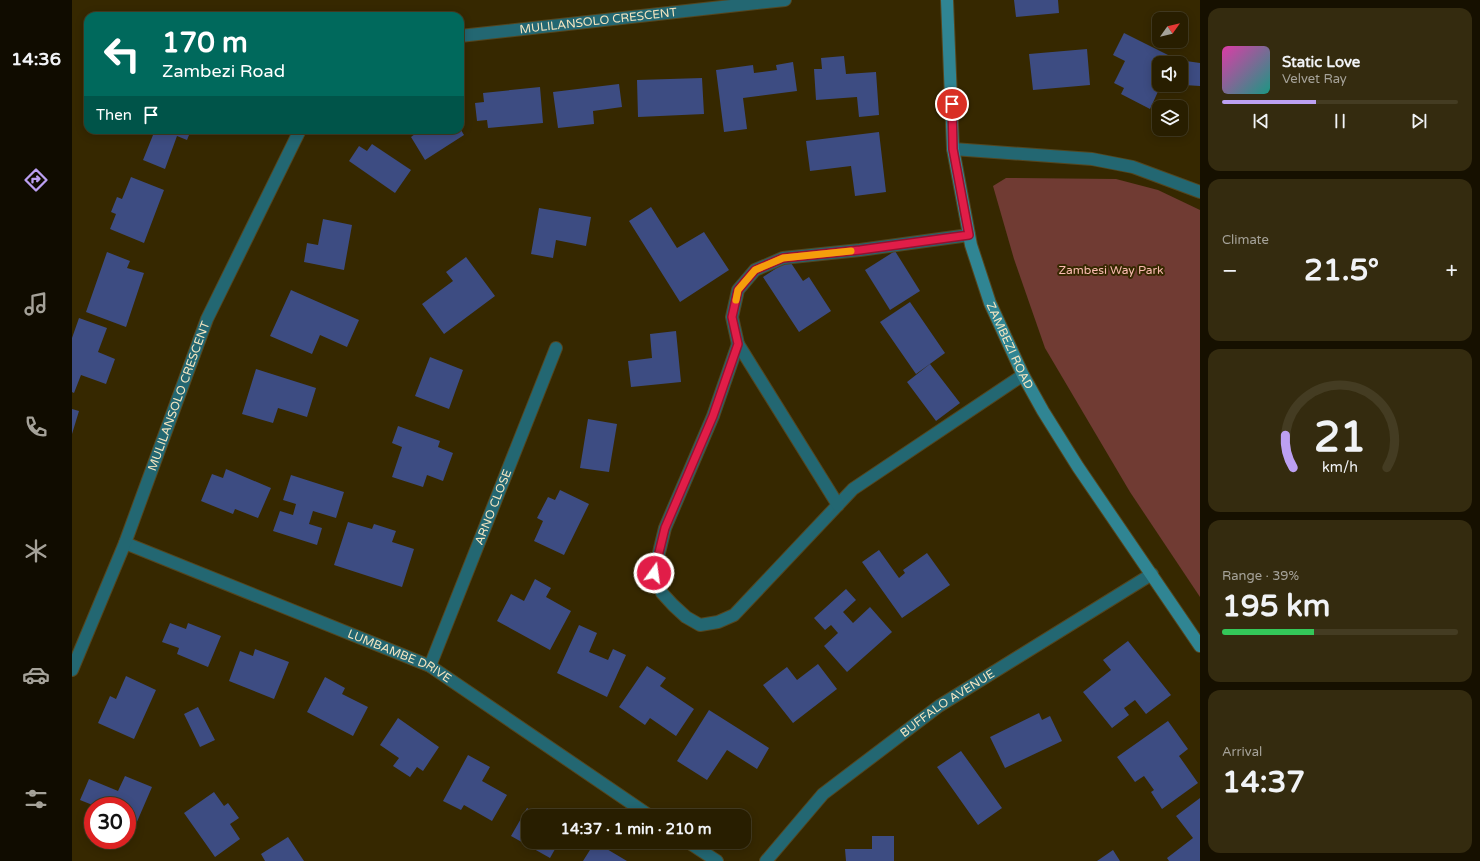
<!DOCTYPE html>
<meta charset="utf-8">
<style>
:root{--surface:#281e00;--page:#342b0f;--text:#f1f3f6;--muted:#a5a299;--line:#443c22;--accent:#bca0f2}
body{margin:0;font-family:"Varela Round",sans-serif;background:var(--page);color:var(--text);height:100vh;display:flex;flex-direction:column;font-size:15px;white-space:nowrap}
*{box-sizing:border-box;margin:0}
p{font-size:13px;color:var(--muted)}
.icon{flex:none;width:22px;height:22px;fill:none;stroke:currentColor;stroke-width:2;stroke-linecap:round;stroke-linejoin:round}
.map{position:relative;flex:1;overflow:hidden}
.details{display:flex;flex-direction:column;gap:8px;padding:8px;background:#161000;width:280px}
.details>*{flex:none}
.top-card{position:absolute;left:12px;top:12px;width:380px;height:122px;border-radius:12px;box-shadow:0 2px 10px #0003,0 0 0 1px var(--line);background:#00695c;color:#fff;overflow:hidden}
.needle{width:26px;rotate:56deg}
.buttons{position:absolute;left:1080px;top:12px;display:grid;gap:8px}
.buttons a{display:grid;place-items:center;width:36px;height:36px;border-radius:8px;background:var(--surface);box-shadow:0 2px 10px #0003,0 0 0 1px var(--line);font-size:20px}
.speed{position:absolute;left:12px;top:797px;display:flex;gap:8px;font-size:20px;font-weight:700;text-align:center}
.speed>*{display:grid;place-content:center;width:52px;height:52px;border-radius:50%;background:var(--surface);box-shadow:0 2px 10px #0003,0 0 0 1px var(--line);line-height:1}
.speed .limit{border:6px solid #d22;background:#fff;color:#111}
.pin{position:absolute;display:grid;place-items:center;width:34px;height:34px;color:#fff;margin:-17px;border:2px solid #fff;border-radius:50%;box-shadow:0 1px 4px #0007}
.me{position:absolute;width:44px;margin:-22px;rotate:14deg;stroke-linejoin:round;filter:drop-shadow(0 0 3px #0008)}
.turn{display:flex;align-items:center;gap:14px;height:84px;padding:0 12px;font-size:18px}
.turn .icon{width:52px;height:52px;stroke-width:2.5}
.turn b{display:block;font-size:28px;line-height:34px}
.then{display:flex;align-items:center;height:38px;padding:0 12px;background:#0003;gap:8px;font-size:15px}
.big{font-size:30px;font-weight:700;line-height:1.1}
.details .card{flex:1;display:flex;flex-direction:column;justify-content:center;gap:6px;min-width:0;padding:0 14px;border-radius:12px;background:var(--page)}
.details .dial{align-items:center;gap:0}
.dial svg{height:104px;overflow:visible;fill:none;stroke:var(--line);stroke-width:7;stroke-linecap:round;text-anchor:middle}
.dial text{fill:var(--text);stroke:none}
.song{display:flex;align-items:center;gap:12px}
.cover{width:48px;height:48px;border-radius:6px;background:linear-gradient(135deg,hsl(320 70% 55%),hsl(170 70% 35%))}
.played{height:4px;border-radius:2px;background:linear-gradient(90deg,var(--accent) 40%,var(--line) 40%)}
.keys{display:flex;justify-content:space-around;direction:ltr}
.heat{display:flex;justify-content:space-between;align-items:center;font-size:22px;direction:ltr}
.charge{height:6px;border-radius:3px;background:linear-gradient(90deg,#34c759 39%,var(--line) 0)}
.trip{position:absolute;left:449px;top:809px;width:230px;height:40px;border-radius:12px;background:var(--surface);box-shadow:0 2px 10px #0003,0 0 0 1px var(--line);font-weight:700;line-height:40px;text-align:center}
main{display:flex;flex:1;min-height:0}
.menu{display:flex;flex-direction:column;width:72px;justify-content:space-around;align-items:center;background:#100c00;color:var(--muted)}
.menu .icon{width:28px;height:28px}
.menu .selected{color:var(--accent)}
.menu b{font-size:18px;color:var(--text)}
.map>svg:first-child{display:block}
.green{fill:#703b33}
.building{fill:#3d4c82}
.lines{fill:none;stroke-linecap:round;stroke-linejoin:round}
.street-casing{stroke:#54461f;stroke-width:14}
.secondary-casing{stroke:#54461f;stroke-width:14}
.street{stroke:#236772;stroke-width:12}
.secondary{stroke:#308593;stroke-width:12}
.route-casing{stroke:#92132f;stroke-width:10}
.route{stroke:#e11d48;stroke-width:7}
.slow{stroke:#f59e0b;stroke-width:7}
.labels{text-anchor:middle;dominant-baseline:central;stroke-width:4;stroke-linejoin:round;paint-order:stroke}
.street-label{font-size:12px;fill:#f3e5c1;stroke:#362800}
.park-label{font-size:12px;fill:#f9bbb0;stroke:#362800}
</style>
<main>
<nav class="menu">
<b>14:36</b>
<svg class="icon selected" aria-label="directions" viewBox="0 0 24 24"><path d="M12 3l9 9-9 9-9-9zM9 14v-3h6M13 9l2 2-2 2"/></svg>
<svg class="icon" aria-label="music" viewBox="0 0 24 24"><path d="M9 18V5l10-2v13"/><circle cx="6" cy="18" r="3"/><circle cx="16" cy="16" r="3"/></svg>
<svg class="icon" aria-label="phone" viewBox="0 0 24 24"><path d="M5 4h4l2 5-3 2q2 4 5 5l2-3 5 2v4C11 20 4 13 5 4z"/></svg>
<svg class="icon" aria-label="climate" viewBox="0 0 24 24"><path d="M12 3v18M4 7l16 10M4 17L20 7"/></svg>
<svg class="icon" aria-label="car" viewBox="0 0 24 24"><path d="M5 17H2v-5l4-1 3-4h7l3 4 3 1v5h-3M9 17h6M6 11h13"/><circle cx="7" cy="17" r="2"/><circle cx="17" cy="17" r="2"/></svg>
<svg class="icon" aria-label="filters" viewBox="0 0 24 24"><path d="M4 7h16M4 17h16"/><circle cx="9" cy="7" r="2"/><circle cx="15" cy="17" r="2"/></svg>
</nav>
<div class="map">
<svg width="1128" height="861" viewBox="0 0 1128 861">
<rect width="100%" height="100%" fill="#362800"/>
<path class="green" d="M934,178L1044,179L1086,190L1128,210V597L1058,492L973,348L942,259L921,186Z"/>
<path class="building" d="M942,0H986L987,13L944,17Z
M1052,33L1102,58L1100,63H1087V85H1089L1078,109L1049,94L1052,88L1042,83L1053,61L1041,55Z
M1015,49L1018,85L961,90L957,54Z
M772,56L774,74L804,72L807,115L787,117L785,97L744,100L742,69H750L749,58Z
M1114,61L1128,63V86L1112,85Z
M721,62L725,91L671,98L675,129L652,132L644,70L681,65L682,73L705,70L704,65Z
M630,78L632,114L566,117L565,80Z
M547,84L550,107L521,111L522,124L486,128L481,92Z
M468,87L471,123L416,128L415,120L405,121L403,103L412,102L411,93Z
M83,130H119L115,140L105,136L93,169L71,160Z
M343,130H389L392,135L353,160L339,137L343,134L341,132Z
M807,132L814,192L783,196L779,166L738,171L734,141Z
M300,144L339,170L323,193L277,161L287,146L295,151Z
M59,177L92,190L72,243L38,229L44,214L39,212L45,197L50,199Z
M579,207L605,248L632,232L657,270L608,302L557,221Z
M467,208L519,217L514,246L484,240L481,258L459,254Z
M251,219L280,225L272,270L232,262L235,243L246,245Z
M823,251L848,291L818,310L793,270Z
M35,252L58,261L55,268L72,273L54,327L14,312Z
M394,257L423,296L372,334L350,304L381,281L374,272Z
M717,260L731,281L737,277L759,311L727,332L691,277Z
M219,290L287,320L275,347L248,335L240,354L198,336Z
M838,302L873,353L844,374L808,322Z
M7,318L35,328L26,352L43,359L34,384L9,375L2,393L0,392V338Z
M604,331L609,382L559,387L556,361L580,358L578,334Z
M358,357L391,370L377,409L343,396Z
M858,364L888,403L864,421L835,382Z
M184,369L244,388L235,417L206,408L201,423L170,414Z
M0,409L7,411L0,434Z
M516,419L545,424L537,472L508,468Z
M326,426L368,441L366,447L381,453L371,481L355,475L351,487L320,477L330,447L320,443Z
M154,469L199,488L186,518L163,509L161,514L129,501L140,474L151,478Z
M219,475L272,492L264,518L241,511L237,524L250,528L245,545L201,531L208,511L221,515L224,504L211,500Z
M488,490L517,504L492,555L462,541L471,521L465,518L476,497L483,500Z
M276,522L300,529L302,524L324,531L320,542L342,549L330,587L262,565Z
M807,550L827,578L833,573L831,570L855,553L878,585L830,618L790,562Z
M463,579L479,588L474,597L499,611L478,650L425,621L439,594L452,601Z
M774,589L784,600L771,612L781,623L798,607L820,632L775,672L752,646L766,633L759,625L753,630L742,618Z
M98,623L114,629L116,623L149,636L136,667L105,654L107,648L90,642Z
M507,625L525,633L517,652L536,660L541,649L554,655L535,697L485,673Z
M1056,641L1099,695L1074,714L1063,700L1052,708L1057,715L1040,728L1011,692L1039,670L1031,660Z
M183,649L217,662L202,699L157,681L168,651L181,656Z
M746,664L765,689L721,723L691,685L715,667L725,680Z
M575,666L594,678L588,686L622,709L604,736L578,718L573,725L547,707Z
M54,676L84,690L62,739L26,723L38,696L44,699Z
M253,677L273,688L270,694L296,707L281,736L235,712Z
M126,707L143,740L128,747L112,714Z
M637,710L697,748L685,769L655,750L635,780L605,761Z
M967,713L970,720L978,716L990,741L933,768L918,737Z
M326,718L367,747L351,771L345,767L338,777L321,766L327,758L308,745Z
M1096,721L1116,749L1107,756L1126,783L1090,809L1079,792L1082,790L1072,776L1063,782L1045,757Z
M889,751L930,808L906,825L865,767Z
M396,755L418,767L410,781L435,795L420,821L392,805L389,810L371,801Z
M53,776L80,787L64,824L55,820V806H23L8,800L17,779L46,791Z
M142,792L152,806L156,803L167,818L158,824L168,839L143,857L112,813Z
M1128,798V861H1097L1095,858L1121,838L1104,816Z
M455,808L468,816H456V842H487L478,858L439,836Z
M800,836H822V861H774L773,849H800Z
M216,837L232,861H193L189,854Z
M523,842L555,861H511Z
M1041,850L1048,861H1025Z"/>
<g class="lines">
<defs>
<g id="street">
<path id="s1" d="M388,36L713,0"/>
<path d="M881,149L1020,159L1061,167L1128,192"/>
<path d="M666,344L641,416L593,528L582,573L590,593L601,605L614,617L628,625L646,622L662,615L781,489L951,375"/>
<path d="M766,505L666,344L660,317L666,290L683,270L711,258L788,250L897,235"/>
<path id="s2" d="M53,543L358,666L578,816"/>
<path id="s3" d="M358,666L484,348"/>
<path id="s4" d="M0,670L53,543L135,319L228,130"/>
<path d="M616,842L645,861"/>
<path id="s5" d="M694,861L751,794L867,706L1080,574"/>
</g>
<g id="secondary">
<path id="s6" d="M875,0L881,149L899,245L918,303L951,375L971,411L1006,467L1128,646"/>
</g>
</defs>
<use href="#street" class="street-casing"/>
<use href="#secondary" class="secondary-casing"/>
<use href="#street" class="street"/>
<use href="#secondary" class="secondary"/>
</g>
<g class="lines">
<defs>
<path id="route" d="M582,573L593,528L641,416L666,344L660,317L666,290L683,270L711,258L788,250L897,235L881,149L880,104"/>
</defs>
<use href="#route" class="route-casing"/>
<use href="#route" class="route"/>
<path class="slow" d="M664,300L666,290L683,270L711,258L779,251"/>
</g>
<g class="labels">
<g class="street-label">
<text stroke="none"><textPath href="#s1" startOffset="139">MULILANSOLO CRESCENT</textPath></text>
<text stroke="none"><textPath href="#s6" startOffset="355">ZAMBEZI ROAD</textPath></text>
<text stroke="none"><textPath href="#s4" startOffset="294">MULILANSOLO CRESCENT</textPath></text>
<text stroke="none"><textPath href="#s3" startOffset="171">ARNO CLOSE</textPath></text>
<text stroke="none"><textPath href="#s2" startOffset="297">LUMBAMBE DRIVE</textPath></text>
<text stroke="none"><textPath href="#s5" startOffset="242">BUFFALO AVENUE</textPath></text>
</g>
<g class="park-label">
<text x="1039" y="270">Zambesi Way Park</text>
</g>
</g>
</svg>
<div class="buttons">
<a><svg class="needle" viewBox="-14 -14 28 28"><path d="M0-13l5 13h-10z" fill="#e53935"/><path d="M0 13l5-13h-10z" fill="#a5a299"/></svg></a>
<a><svg class="icon" aria-label="sound" viewBox="0 0 24 24"><path d="M4 9h4l5-4v14l-5-4H4zM17 9q2 3 0 6"/></svg></a>
<a><svg class="icon" aria-label="layers" viewBox="0 0 24 24"><path d="M12 4l9 5-9 5-9-5zM3 14l9 5 9-5"/></svg></a>
</div>
<div class="speed"><div class="limit">30</div></div>
<div class="pin" style="left:880px;top:104px;background:#d93025"><svg class="icon" aria-label="arrive" viewBox="0 0 24 24"><path d="M6 21V4h12l-3 4 3 4H6"/></svg></div>
<svg class="me" style="left:582px;top:573px" viewBox="-20 -20 40 40"><circle r="17" fill="#e11d48" stroke="#fff" stroke-width="3"/><path d="M0-11L8 9 0 5-8 9z" fill="#fff"/></svg>
<div class="trip">14:37 · 1 min · 210 m</div>
<div class="top-card">
<div class="turn"><svg class="icon" aria-label="left" viewBox="0 0 24 24"><path d="M17 20v-9H6M10 6l-5 5 5 5"/></svg><div><b>170 m</b>Zambezi Road</div></div>
<div class="then">Then<svg class="icon" aria-label="arrive" viewBox="0 0 24 24"><path d="M6 21V4h12l-3 4 3 4H6"/></svg></div>
</div>
</div>
<section class="details">
<div class="card">
<div class="song"><i class="cover"></i><div><b>Static Love</b><p>Velvet Ray</p></div></div>
<div class="played"></div>
<div class="keys"><svg class="icon" aria-label="previous" viewBox="0 0 24 24"><path d="M18 5L8 12l10 7zM5 5v14"/></svg><svg class="icon" aria-label="pause" viewBox="0 0 24 24"><path d="M8 5v14M16 5v14"/></svg><svg class="icon" aria-label="next" viewBox="0 0 24 24"><path d="M6 5l10 7-10 7zM19 5v14"/></svg></div>
</div>
<div class="card"><p>Climate</p>
<div class="heat"><a>−</a><b class="big">21.5°</b><a>+</a></div>
</div>
<div class="card dial"><svg viewBox="0 0 100 80">
<path d="M14 69A42 42 0 1 1 86 69"/>
<path d="M14 69A42 42 0 0 1 8 44" stroke="#bca0f2"/>
<text x="50" y="56" font-size="32" font-weight="700">21</text>
<text x="50" y="72" font-size="11">km/h</text>
</svg></div>
<div class="card"><p>Range · 39%</p><b class="big">195 km</b><div class="charge"></div></div>
<div class="card"><p>Arrival</p><b class="big">14:37</b></div>
</section>
</main>
